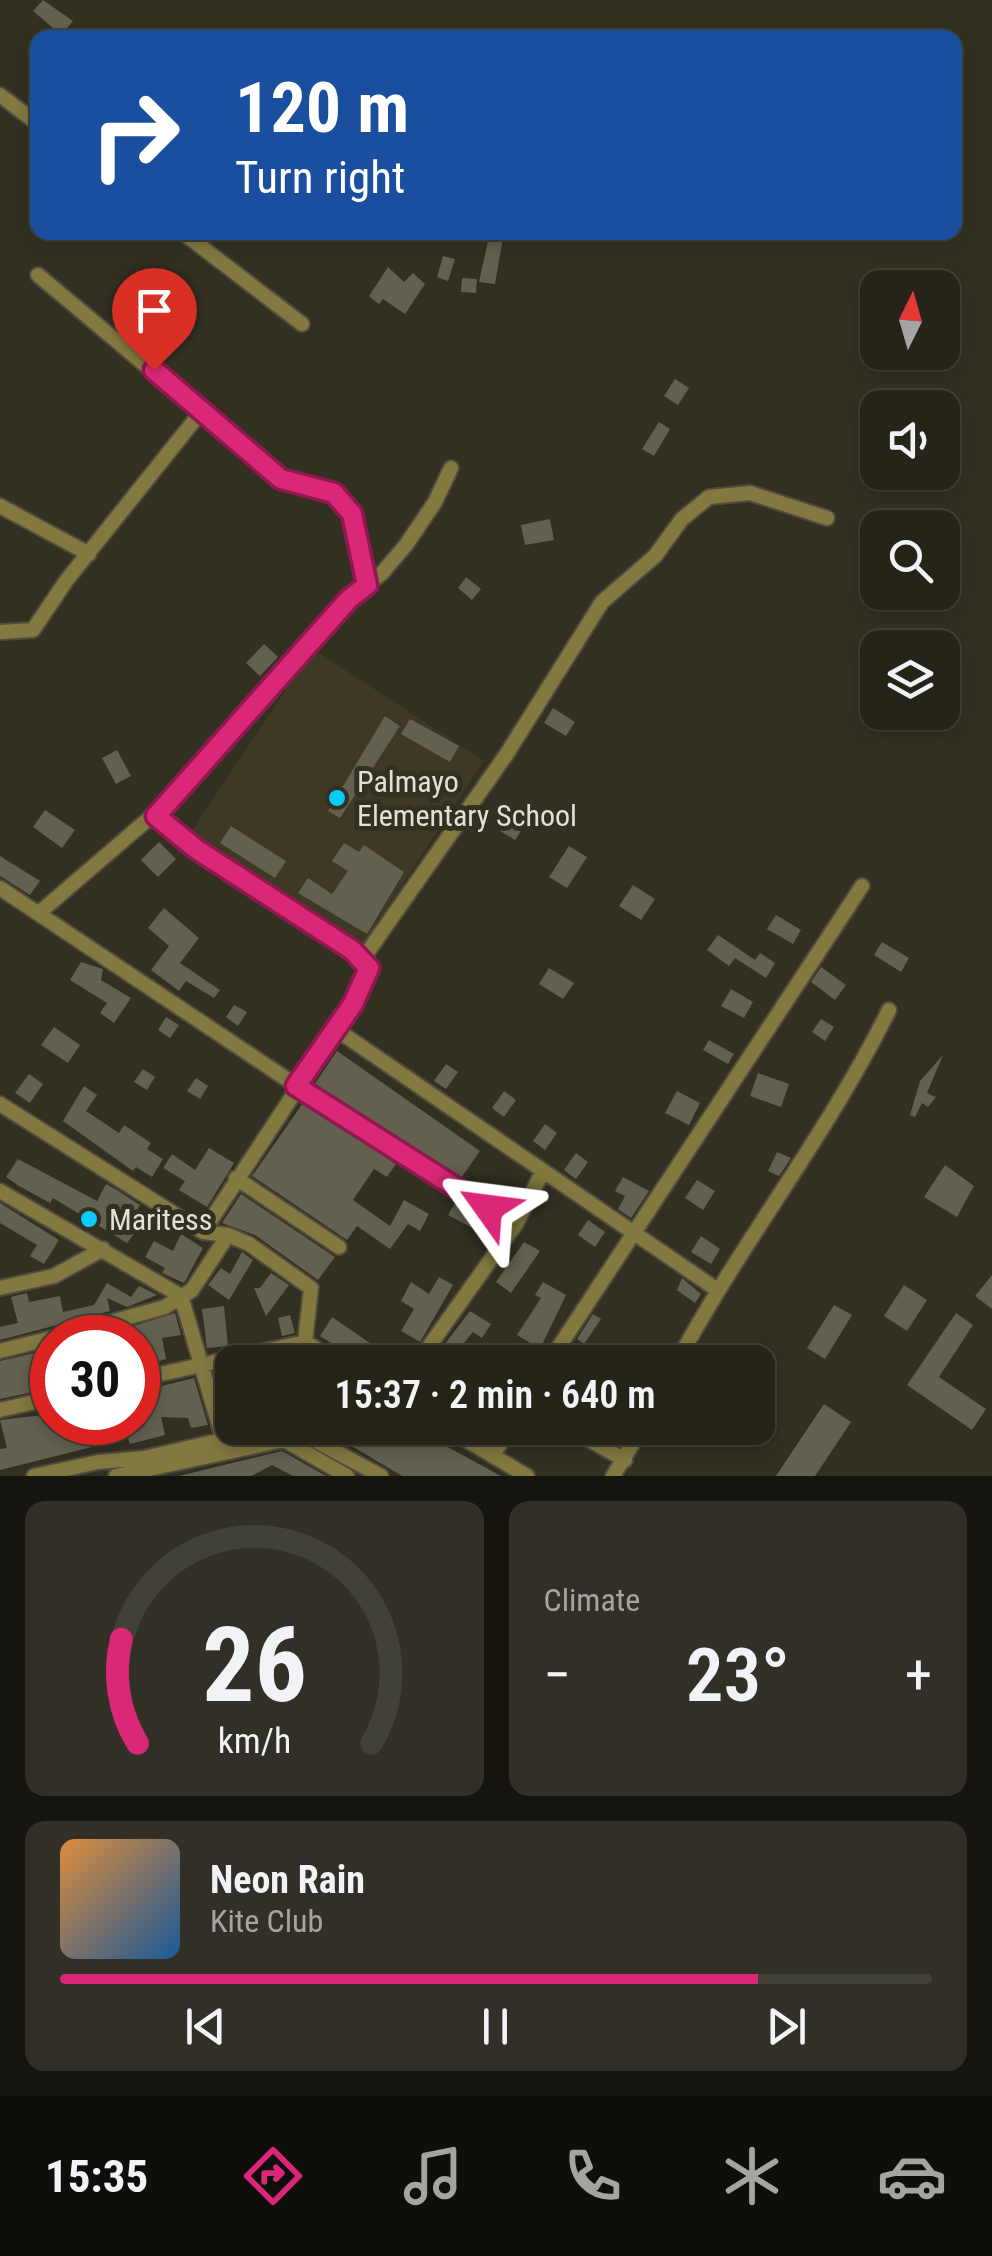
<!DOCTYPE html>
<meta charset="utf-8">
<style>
:root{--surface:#262419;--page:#323026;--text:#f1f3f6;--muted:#a4a4a2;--line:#424138;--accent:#db2777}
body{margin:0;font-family:"Roboto Condensed",sans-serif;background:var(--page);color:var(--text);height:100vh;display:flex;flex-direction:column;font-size:38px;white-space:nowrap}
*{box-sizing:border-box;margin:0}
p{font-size:32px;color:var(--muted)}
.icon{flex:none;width:55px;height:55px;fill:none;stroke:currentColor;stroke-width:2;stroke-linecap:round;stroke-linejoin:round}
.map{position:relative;height:1476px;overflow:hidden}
.details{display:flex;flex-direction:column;gap:25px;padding:25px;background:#15140e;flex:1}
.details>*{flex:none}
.banner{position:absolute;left:30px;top:30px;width:932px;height:210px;border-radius:20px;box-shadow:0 5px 15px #0003,0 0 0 2px var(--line);background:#1a4fa0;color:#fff;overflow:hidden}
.needle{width:65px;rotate:5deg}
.controls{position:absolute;left:860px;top:270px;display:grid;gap:20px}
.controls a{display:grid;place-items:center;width:100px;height:100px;border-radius:20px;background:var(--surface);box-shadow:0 5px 15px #0003,0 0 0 2px var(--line);font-size:50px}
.speed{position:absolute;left:30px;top:1315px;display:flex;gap:20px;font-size:50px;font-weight:700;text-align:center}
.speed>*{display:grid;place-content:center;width:130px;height:130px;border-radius:50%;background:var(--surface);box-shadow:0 5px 15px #0003,0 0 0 2px var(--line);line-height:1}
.speed .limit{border:15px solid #d22;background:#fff;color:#111}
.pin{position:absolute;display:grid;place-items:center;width:85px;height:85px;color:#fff;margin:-102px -42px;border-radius:50% 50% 50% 0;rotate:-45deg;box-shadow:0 0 10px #0007}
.pin .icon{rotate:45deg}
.me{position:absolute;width:110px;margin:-55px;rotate:301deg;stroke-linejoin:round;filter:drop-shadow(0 0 8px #0008)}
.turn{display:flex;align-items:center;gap:35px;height:210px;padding:0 40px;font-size:45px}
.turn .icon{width:130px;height:130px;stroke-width:2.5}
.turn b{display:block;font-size:70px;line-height:85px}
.big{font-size:75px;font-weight:600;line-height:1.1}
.details .widget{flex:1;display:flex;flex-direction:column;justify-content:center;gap:15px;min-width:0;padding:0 35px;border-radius:20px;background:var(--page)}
.details .dial{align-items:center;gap:0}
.dial svg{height:260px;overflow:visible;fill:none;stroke:var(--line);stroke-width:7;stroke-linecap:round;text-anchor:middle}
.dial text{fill:var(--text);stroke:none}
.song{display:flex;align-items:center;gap:30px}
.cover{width:120px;height:120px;border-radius:15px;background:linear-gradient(135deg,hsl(30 70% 55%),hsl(210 70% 35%))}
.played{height:10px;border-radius:5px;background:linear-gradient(90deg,var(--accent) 80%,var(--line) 80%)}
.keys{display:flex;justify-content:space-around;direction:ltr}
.heat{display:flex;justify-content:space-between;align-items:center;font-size:55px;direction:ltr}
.details .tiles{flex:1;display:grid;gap:25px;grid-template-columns:1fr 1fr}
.widget:last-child{grid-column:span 2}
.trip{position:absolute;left:215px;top:1345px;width:560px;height:100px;border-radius:20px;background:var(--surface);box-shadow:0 5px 15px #0003,0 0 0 2px var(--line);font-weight:600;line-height:100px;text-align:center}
.menu{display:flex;height:160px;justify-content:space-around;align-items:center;background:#0f0e0a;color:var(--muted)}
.menu .icon{width:70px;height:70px}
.menu .current{color:var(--accent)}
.menu b{font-size:45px;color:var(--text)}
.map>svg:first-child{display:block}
.built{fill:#3d3924}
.building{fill:#636050}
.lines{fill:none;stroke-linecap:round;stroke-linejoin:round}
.minor-casing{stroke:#4e4c3e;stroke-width:18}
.minor{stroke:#827840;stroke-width:14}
.route-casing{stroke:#8e194d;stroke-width:25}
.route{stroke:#db2777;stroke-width:18}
.poi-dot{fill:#09cafa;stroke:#323021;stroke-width:4}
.labels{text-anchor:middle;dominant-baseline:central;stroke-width:10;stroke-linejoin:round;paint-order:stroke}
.poi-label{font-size:30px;fill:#e2e1d7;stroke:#323021;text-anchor:start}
</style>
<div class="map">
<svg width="992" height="1476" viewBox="0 0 992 1476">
<rect width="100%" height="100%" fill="#323021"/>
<path class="built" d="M313,649L484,761L361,947L190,834Z"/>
<path class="building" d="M43,0L73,21L61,35L33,11Z
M490,232H504L495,284L479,282Z
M443,256L455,259L448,281L437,277Z
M388,267L404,282L413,273L425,284L405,314L383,299L379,304L369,296Z
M462,278L477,279L476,293L461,292Z
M675,379L689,388L678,405L664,396Z
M659,422L670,429L654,456L642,449Z
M550,519L554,540L525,545L521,525Z
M466,577L481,589L472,600L458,588Z
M264,644L278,657L260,676L246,663Z
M553,708L575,722L566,736L544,723Z
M385,716L400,726L340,818L328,811Z
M410,719L459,746L450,762L401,734Z
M117,750L131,776L116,784L102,758Z
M45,810L75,830L62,848L33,827Z
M512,814L526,823L515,840L500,831Z
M231,826L286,861L275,878L220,843Z
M159,842L176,859L158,877L141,860Z
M344,843L359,852L364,845L404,872L367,934L298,893L308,878L332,894L348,871L332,861Z
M569,846L587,857L567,888L549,877Z
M0,856L40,881L30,895L0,876Z
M633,885L655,899L641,920L619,906Z
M164,908L199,938L180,963L220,990L214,998L186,981L179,991L151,970L169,946L148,928Z
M776,915L801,930L793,944L767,929Z
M718,935L755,960L760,953L775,963L766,978L735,958L729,966L707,950Z
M882,942L909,958L901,972L874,955Z
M81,962L103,969L101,980L131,998L114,1023L100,1013L107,1003L70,980Z
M821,967L846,985L835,1000L811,982Z
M549,968L574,983L563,999L539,984Z
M731,989L753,1002L744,1018L721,1006Z
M234,1005L247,1012L238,1026L226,1017Z
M166,1017L179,1025L170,1038L158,1030Z
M821,1019L834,1027L825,1041L812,1032Z
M54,1027L80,1045L68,1063L41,1045Z
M709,1040L734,1054L728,1064L703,1050Z
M337,1051L480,1151L461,1178L314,1085Z
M943,1055L927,1093L936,1097L928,1107L922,1103L915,1117L910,1115L920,1081Z
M446,1064L458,1072L446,1089L434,1081Z
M143,1069L155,1077L147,1090L134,1082Z
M758,1073L789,1084L781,1107L750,1096Z
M29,1074L43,1084L30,1103L15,1093Z
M196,1078L208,1086L200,1099L187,1091Z
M84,1086L97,1095L86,1111L119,1133L124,1125L151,1143L147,1149L163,1159L152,1177L136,1167L133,1171L63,1121Z
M504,1091L516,1100L504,1117L492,1108Z
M677,1091L700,1103L689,1125L665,1113Z
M303,1103L396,1164L387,1177L374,1169L353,1200L390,1226L404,1200L429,1214L420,1231L408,1224L390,1249L357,1226L347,1240L252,1176Z
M545,1124L557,1133L545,1150L533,1141Z
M209,1148L234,1163L207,1207L179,1190L185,1181L163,1168L172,1154L195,1170Z
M777,1152L791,1158L779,1176L768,1171Z
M576,1153L588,1162L576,1179L564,1170Z
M18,1159L97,1201L106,1184L117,1190L140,1205L130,1221L139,1227L127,1243L53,1198L50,1203L19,1186L6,1177Z
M945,1165L974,1186L957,1217L924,1197Z
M623,1177L649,1191L631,1218L618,1209L625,1196L615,1191Z
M697,1180L715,1191L703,1210L685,1198Z
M241,1194L335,1257L318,1280L255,1235L222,1223Z
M457,1200L487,1219L480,1232L448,1215Z
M0,1203L59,1240L44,1264L30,1256L37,1245L0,1223Z
M588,1220L605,1232L595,1247L578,1235Z
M181,1234L203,1248L184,1283L162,1273L165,1268L145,1257L154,1241L173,1251Z
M701,1236L720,1249L711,1264L691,1252Z
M524,1242L540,1251L511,1293L496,1282Z
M242,1252L253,1260L229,1300L208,1285L221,1268L230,1274Z
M271,1273L289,1285L266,1316L254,1288H260Z
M992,1275V1309L975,1296Z
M439,1277L453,1285L420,1342L401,1331L414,1309L401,1301L411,1282L429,1294Z
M682,1278L701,1294L695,1303L677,1290Z
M543,1282L566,1295L540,1349L517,1335L541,1298L535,1295Z
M107,1283L131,1297L139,1286L157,1295L127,1307L107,1298L110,1311L0,1340V1327L18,1323L11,1297L27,1293L29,1302L60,1296L63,1312L94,1305Z
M904,1285L927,1300L907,1331L884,1316Z
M834,1305L852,1315L825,1359L807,1348Z
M224,1306L228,1346L207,1348L202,1309Z
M470,1311L491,1324L482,1338L473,1332L448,1362L435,1357Z
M175,1313L181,1335L162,1338L166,1359L150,1364L138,1367V1338H95Z
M956,1313L973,1325L939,1377L986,1409L972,1430L907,1385Z
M593,1314L601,1319L584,1344L577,1339Z
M290,1315L295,1333L282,1336L278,1318Z
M332,1317L383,1352L386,1346L408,1362H361L320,1336Z
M631,1347L660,1362H622Z
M52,1349V1388L0,1399V1361Z
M232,1370V1418H228L215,1373Z
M194,1378L208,1425L191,1428L188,1418L161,1417L165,1435L130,1444L128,1438L0,1470V1449L7,1448L0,1420L52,1414V1422H138V1392Z
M824,1404L851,1422L815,1476H776Z
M344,1428H413L501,1476H402L338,1438Z
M589,1428H619L611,1440Z
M282,1451L326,1476H293L272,1465L251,1476H179Z"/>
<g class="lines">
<defs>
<path id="minor" d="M0,95L38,124
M182,232L302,324
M38,275L281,479L335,493L352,514L367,585
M0,506L89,554
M0,632L33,630L66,581L201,412
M156,817L196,849L353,949L369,968L353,1004L203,1232
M0,888L381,1142L516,1224L418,1362
M39,913L189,784L349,599L382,573L406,545L435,502L451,468
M362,960L506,755L602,602L655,556L682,519L709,497L750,493L827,518
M334,1028L716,1289
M0,1104L203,1232L228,1235L192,1290L165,1307L54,1338
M236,1178L339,1247
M0,1191L181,1296L223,1439
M516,1224L542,1173
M228,1235L249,1244L311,1288L305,1342
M0,1288L54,1276L103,1249
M0,1351L52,1338
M549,1362L862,886
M677,1362C742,1241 828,1134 889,1010
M138,1379L305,1342L338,1362
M0,1410L52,1398
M292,1428L381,1476
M446,1428L527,1476
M568,1428L625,1460
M493,1455L510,1428
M34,1476L98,1462L144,1458L274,1428
M116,1476L284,1440L347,1476
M613,1476L642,1428"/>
</defs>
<use href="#minor" class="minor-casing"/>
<use href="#minor" class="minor"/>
</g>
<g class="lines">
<defs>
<path id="route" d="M154,370L281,479L334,493L352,514L367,585L349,599L156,816L196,849L352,950L369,968L353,1004L296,1086L488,1208"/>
</defs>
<use href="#route" class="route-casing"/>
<use href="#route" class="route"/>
</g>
<g class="poi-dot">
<circle cx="337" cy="798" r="10"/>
<circle cx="89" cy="1219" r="10"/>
</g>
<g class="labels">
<g class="poi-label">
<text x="357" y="781">Palmayo<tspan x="357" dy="34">Elementary School</tspan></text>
<text x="109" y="1219">Maritess</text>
</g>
</g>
</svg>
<div class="controls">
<a><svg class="needle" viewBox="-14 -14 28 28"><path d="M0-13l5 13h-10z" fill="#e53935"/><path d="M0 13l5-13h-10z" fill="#a4a4a2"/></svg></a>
<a><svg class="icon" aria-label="sound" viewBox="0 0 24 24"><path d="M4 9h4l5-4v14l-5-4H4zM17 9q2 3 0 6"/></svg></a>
<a><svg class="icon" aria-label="search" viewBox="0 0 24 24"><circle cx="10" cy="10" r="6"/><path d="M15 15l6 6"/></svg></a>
<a><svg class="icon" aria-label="layers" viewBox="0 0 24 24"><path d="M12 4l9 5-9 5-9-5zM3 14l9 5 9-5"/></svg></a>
</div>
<div class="speed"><div class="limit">30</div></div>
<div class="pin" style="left:154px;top:370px;background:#d93025"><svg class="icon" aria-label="arrive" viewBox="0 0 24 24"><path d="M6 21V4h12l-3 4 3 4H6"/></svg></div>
<svg class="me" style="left:488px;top:1208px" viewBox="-20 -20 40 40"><path d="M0-17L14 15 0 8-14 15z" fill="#db2777" stroke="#fff" stroke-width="4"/></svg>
<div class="trip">15:37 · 2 min · 640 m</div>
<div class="banner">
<div class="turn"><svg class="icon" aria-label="right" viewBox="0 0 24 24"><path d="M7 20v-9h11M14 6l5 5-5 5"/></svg><div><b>120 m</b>Turn right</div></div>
</div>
</div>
<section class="details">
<div class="tiles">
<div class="widget dial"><svg viewBox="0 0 100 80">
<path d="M14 69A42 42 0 1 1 86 69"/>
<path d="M14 69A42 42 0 0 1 9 37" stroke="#db2777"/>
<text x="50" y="56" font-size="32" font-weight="700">26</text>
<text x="50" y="72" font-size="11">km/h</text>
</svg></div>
<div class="widget"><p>Climate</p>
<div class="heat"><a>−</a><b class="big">23°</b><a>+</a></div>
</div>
<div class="widget">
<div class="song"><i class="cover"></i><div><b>Neon Rain</b><p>Kite Club</p></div></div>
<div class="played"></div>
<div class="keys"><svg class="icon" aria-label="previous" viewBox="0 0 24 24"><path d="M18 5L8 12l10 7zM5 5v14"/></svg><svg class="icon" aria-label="pause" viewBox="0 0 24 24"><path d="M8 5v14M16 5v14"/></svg><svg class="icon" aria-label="next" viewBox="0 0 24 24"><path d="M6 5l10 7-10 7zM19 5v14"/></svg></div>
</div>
</div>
</section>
<nav class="menu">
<b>15:35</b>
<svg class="icon current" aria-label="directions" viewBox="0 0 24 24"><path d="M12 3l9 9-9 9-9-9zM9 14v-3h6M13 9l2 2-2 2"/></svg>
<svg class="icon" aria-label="music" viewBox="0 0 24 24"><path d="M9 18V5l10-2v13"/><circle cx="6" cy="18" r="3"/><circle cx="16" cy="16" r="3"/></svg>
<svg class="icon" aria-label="phone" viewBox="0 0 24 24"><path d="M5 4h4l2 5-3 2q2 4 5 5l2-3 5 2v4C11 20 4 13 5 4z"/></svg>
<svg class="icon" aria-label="climate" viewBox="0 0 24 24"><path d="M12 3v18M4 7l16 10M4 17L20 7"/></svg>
<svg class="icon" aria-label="car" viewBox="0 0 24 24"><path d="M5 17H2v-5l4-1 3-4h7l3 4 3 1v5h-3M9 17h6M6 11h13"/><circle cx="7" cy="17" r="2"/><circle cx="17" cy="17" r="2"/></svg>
</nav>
